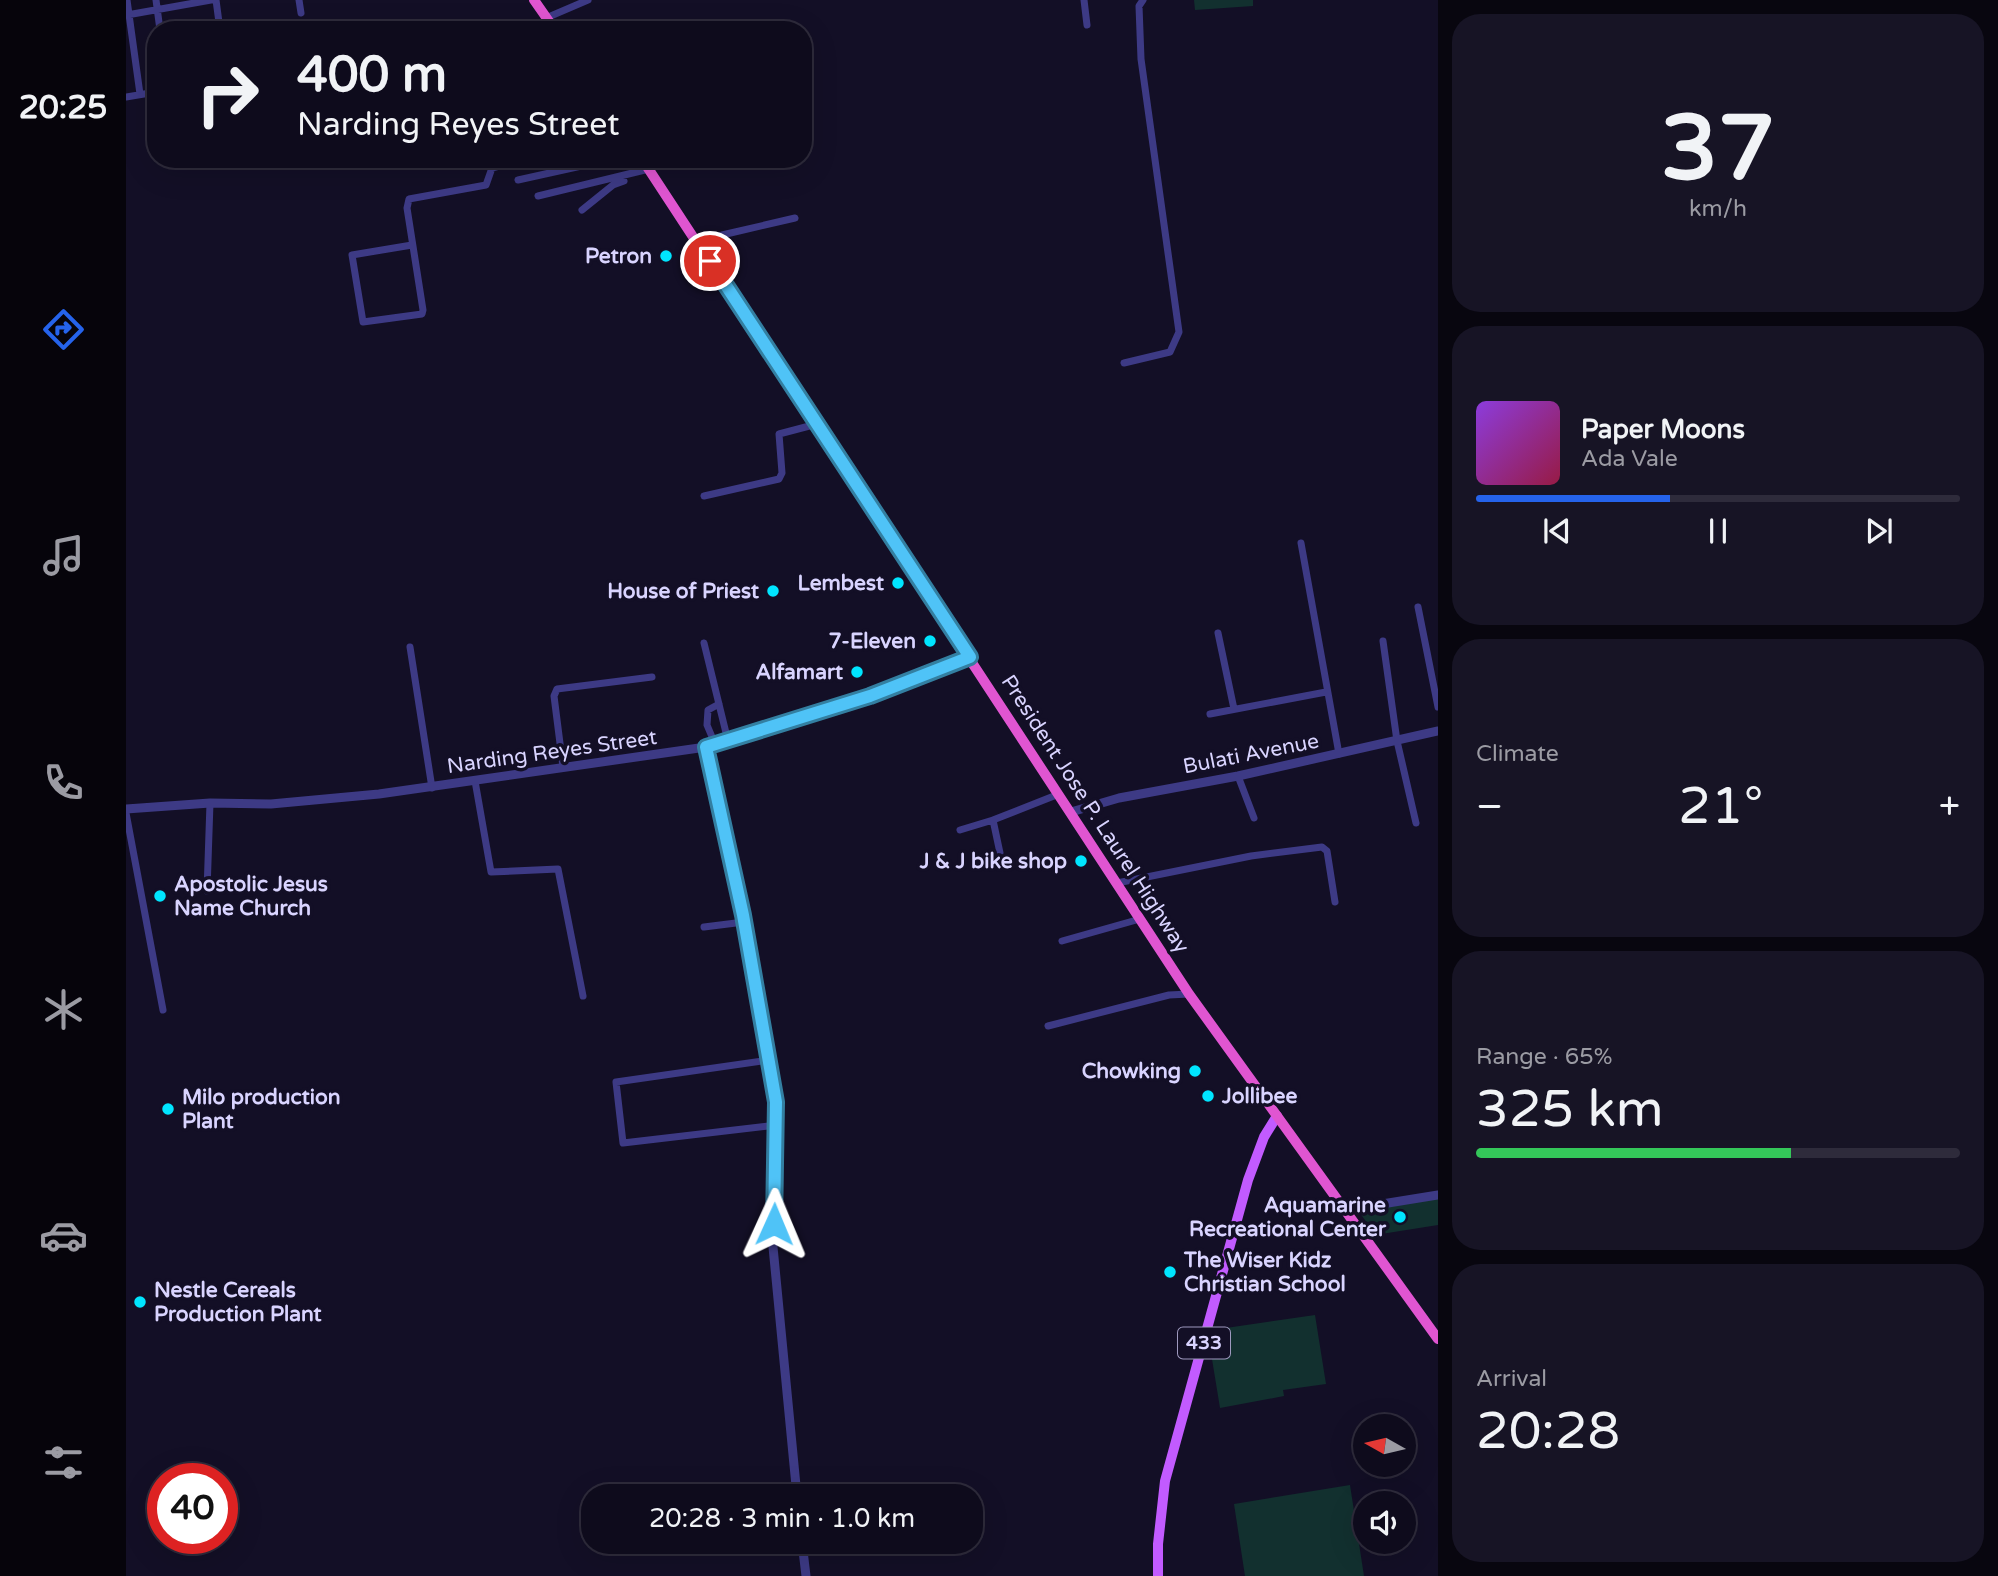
<!DOCTYPE html>
<meta charset="utf-8">
<style>
:root{--surface:#0e0b1c;--page:#171425;--text:#f1f3f6;--muted:#9b9ba3;--line:#2e2b3b;--accent:#2563eb}
body{margin:0;font-family:"Varela Round",sans-serif;background:var(--page);color:var(--text);height:100vh;display:flex;flex-direction:column;font-size:26px;white-space:nowrap}
*{box-sizing:border-box;margin:0}
p{font-size:23px;color:var(--muted)}
.icon{flex:none;width:38px;height:38px;fill:none;stroke:currentColor;stroke-width:2;stroke-linecap:round;stroke-linejoin:round}
.map{position:relative;flex:1;overflow:hidden}
.sheet{display:flex;flex-direction:column;gap:14px;padding:14px;background:#08060f;width:560px}
.sheet>*{flex:none}
.guide{position:absolute;left:21px;top:21px;width:665px;height:147px;border-radius:28px;box-shadow:0 7px 28px #0002,0 0 0 2px var(--line);background:#0e0b1c;color:var(--text);overflow:hidden}
.needle{width:46px;rotate:278deg}
.controls{position:absolute;left:1227px;top:1414px;display:grid;gap:14px}
.controls a{display:grid;place-items:center;width:63px;height:63px;border-radius:50%;background:var(--surface);box-shadow:0 7px 28px #0002,0 0 0 2px var(--line);font-size:35px}
.speed{position:absolute;left:21px;top:1463px;display:flex;gap:14px;font-size:35px;font-weight:700;text-align:center}
.speed>*{display:grid;place-content:center;width:91px;height:91px;border-radius:50%;background:var(--surface);box-shadow:0 7px 28px #0002,0 0 0 2px var(--line);line-height:1}
.speed .limit{border:10px solid #d22;background:#fff;color:#111}
.pin{position:absolute;display:grid;place-items:center;width:60px;height:60px;color:#fff;margin:-30px;border:4px solid #fff;border-radius:50%;box-shadow:0 2px 7px #0007}
.me{position:absolute;width:77px;margin:-38px;rotate:1deg;stroke-linejoin:round;filter:drop-shadow(0 0 5px #0008)}
.turn{display:flex;align-items:center;gap:24px;height:147px;padding:0 35px;font-size:32px}
.turn .icon{width:91px;height:91px;stroke-width:2.5}
.turn b{display:block;font-size:49px;line-height:60px}
.big{font-size:52px;font-weight:600;line-height:1.1}
.sheet .card{flex:1;display:flex;flex-direction:column;justify-content:center;gap:10px;min-width:0;padding:0 24px;border-radius:28px;background:var(--page)}
.sheet .dial{align-items:center;gap:0}
.dial b{font-size:91px;line-height:1}
.song{display:flex;align-items:center;gap:21px}
.cover{width:84px;height:84px;border-radius:10px;background:linear-gradient(135deg,hsl(270 70% 55%),hsl(340 70% 35%))}
.played{height:7px;border-radius:4px;background:linear-gradient(90deg,var(--accent) 40%,var(--line) 40%)}
.keys{display:flex;justify-content:space-around;direction:ltr}
.heat{display:flex;justify-content:space-between;align-items:center;font-size:38px;direction:ltr}
.charge{height:10px;border-radius:5px;background:linear-gradient(90deg,#34c759 65%,var(--line) 0)}
.trip{position:absolute;left:455px;top:1484px;width:402px;height:70px;border-radius:28px;background:var(--surface);box-shadow:0 7px 28px #0002,0 0 0 2px var(--line);font-weight:600;line-height:70px;text-align:center}
main{display:flex;flex:1;min-height:0}
.tabs{display:flex;flex-direction:column;width:126px;justify-content:space-around;align-items:center;background:#06040b;color:var(--muted)}
.tabs .icon{width:49px;height:49px}
.tabs .selected{color:var(--accent)}
.tabs b{font-size:32px;color:var(--text)}
.map>svg:first-child{display:block}
.green{fill:#12302f}
.lines{fill:none;stroke-linecap:round;stroke-linejoin:round}
.minor{stroke:#3d3a85;stroke-width:7}
.tertiary{stroke:#3d3a85;stroke-width:9}
.primary{stroke:#c25bff;stroke-width:10}
.trunk{stroke:#e055d1;stroke-width:10}
.route-casing{stroke:#337fa1;stroke-width:18}
.route{stroke:#4fc3f7;stroke-width:12}
.poi-dot{fill:#00e5ff;stroke:#130f26;stroke-width:2.5}
.labels{text-anchor:middle;dominant-baseline:central;stroke-width:7;stroke-linejoin:round;paint-order:stroke}
.shield{fill:#130f26;stroke:#9e99be;stroke-width:2}
.shield-label{font-size:19px;font-weight:bold;fill:#d9d4ff}
.poi-label{font-size:21px;font-weight:bold;fill:#d9d4ff;stroke:#130f26;text-anchor:end}
.street-label{font-size:21px;fill:#d9d4ff;stroke:#130f26}
</style>
<main>
<nav class="tabs">
<b>20:25</b>
<svg class="icon selected" aria-label="directions" viewBox="0 0 24 24"><path d="M12 3l9 9-9 9-9-9zM9 14v-3h6M13 9l2 2-2 2"/></svg>
<svg class="icon" aria-label="music" viewBox="0 0 24 24"><path d="M9 18V5l10-2v13"/><circle cx="6" cy="18" r="3"/><circle cx="16" cy="16" r="3"/></svg>
<svg class="icon" aria-label="phone" viewBox="0 0 24 24"><path d="M5 4h4l2 5-3 2q2 4 5 5l2-3 5 2v4C11 20 4 13 5 4z"/></svg>
<svg class="icon" aria-label="climate" viewBox="0 0 24 24"><path d="M12 3v18M4 7l16 10M4 17L20 7"/></svg>
<svg class="icon" aria-label="car" viewBox="0 0 24 24"><path d="M5 17H2v-5l4-1 3-4h7l3 4 3 1v5h-3M9 17h6M6 11h13"/><circle cx="7" cy="17" r="2"/><circle cx="17" cy="17" r="2"/></svg>
<svg class="icon" aria-label="filters" viewBox="0 0 24 24"><path d="M4 7h16M4 17h16"/><circle cx="9" cy="7" r="2"/><circle cx="15" cy="17" r="2"/></svg>
</nav>
<div class="map">
<svg width="1312" height="1576" viewBox="0 0 1312 1576">
<rect width="100%" height="100%" fill="#130f26"/>
<path class="green" d="M1068,0H1127V6L1069,10Z
M1312,1198V1225L1249,1235L1232,1210Z
M1189,1315L1200,1384L1157,1390L1158,1396L1094,1408L1085,1353L1093,1329Z
M1224,1485L1238,1576H1119L1108,1504Z"/>
<g class="lines">
<path class="minor" d="M1,0L14,94
M30,0L34,30
M90,0L94,30
M173,0L175,13
M958,0L961,25
M1,15L85,0
M420,18L462,0
M0,97L30,92
M364,159L366,168L399,159
M199,161L208,159
M392,180L487,159
M412,196L523,169
M456,210L487,185L498,181
M286,245L226,255L237,322L296,314L297,310L281,208L283,199L360,185L366,168
M574,245L596,235L669,218
M998,363L1044,352L1053,332L1015,59L1013,6L1017,0
M578,496L653,479L656,473L653,434L691,424
M1175,543L1213,754
M1292,607L1312,707
M1092,633L1108,709
M1257,641L1271,741L1290,823
M578,643L602,741
M284,647L306,788
M1084,714L1200,692
M589,744L581,725L582,710L593,704
M437,767L428,696L431,689L526,677
M1112,776L1128,818
M349,781L365,872L432,869L457,996
M0,813L37,1010
M834,830L867,820
M874,853L867,820L933,794
M991,883L1125,856L1196,847L1201,851L1209,902
M81,891L84,803
M578,927L618,922
M936,941L1014,919
M922,1026L1043,995L1063,994
M643,1060L490,1082L497,1143L651,1125"/>
<path class="tertiary" d="M580,747L617,915L650,1102L647,1247L671,1496
M0,809L84,803L145,804L253,794L580,747L744,696L844,657
M945,812L993,798L1112,776L1312,731
M1219,1210L1312,1195
M676,1542L680,1576"/>
<path class="primary" d="M1032,1576V1544L1039,1481L1122,1180L1138,1137L1151,1116"/>
<path class="trunk" d="M408,0L429,30
M516,159L1063,994L1312,1339"/>
</g>
<g class="lines">
<defs>
<path id="route" d="M584,261L844,657L744,696L580,747L617,915L650,1102L648,1224"/>
</defs>
<use href="#route" class="route-casing"/>
<use href="#route" class="route"/>
</g>
<g class="poi-dot">
<circle cx="540" cy="256" r="7"/>
<circle cx="772" cy="583" r="7"/>
<circle cx="647" cy="591" r="7"/>
<circle cx="804" cy="641" r="7"/>
<circle cx="731" cy="672" r="7"/>
<circle cx="955" cy="861" r="7"/>
<circle cx="34" cy="896" r="7"/>
<circle cx="1069" cy="1071" r="7"/>
<circle cx="1082" cy="1096" r="7"/>
<circle cx="42" cy="1109" r="7"/>
<circle cx="1274" cy="1217" r="7"/>
<circle cx="1044" cy="1272" r="7"/>
<circle cx="14" cy="1302" r="7"/>
</g>
<g class="labels">
<rect class="shield" x="1052" y="1327.5" width="52" height="31" rx="5"/>
<g class="shield-label">
<text x="1078" y="1343">433</text>
</g>
<g class="poi-label">
<text x="526" y="256">Petron</text>
<text x="758" y="583">Lembest</text>
<text x="633" y="591">House of Priest</text>
<text x="790" y="641">7-Eleven</text>
<text x="717" y="672">Alfamart</text>
<text x="941" y="861">J &amp; J bike shop</text>
<text x="48" y="884" text-anchor="start">Apostolic Jesus<tspan x="48" dy="24">Name Church</tspan></text>
<text x="1055" y="1071">Chowking</text>
<text x="1096" y="1096" text-anchor="start">Jollibee</text>
<text x="56" y="1097" text-anchor="start">Milo production<tspan x="56" dy="24">Plant</tspan></text>
<text x="1260" y="1205">Aquamarine<tspan x="1260" dy="24">Recreational Center</tspan></text>
<text x="1058" y="1260" text-anchor="start">The Wiser Kidz<tspan x="1058" dy="24">Christian School</tspan></text>
<text x="28" y="1290" text-anchor="start">Nestle Cereals<tspan x="28" dy="24">Production Plant</tspan></text>
</g>
<g class="street-label">
<text transform="translate(426 752) rotate(-8)">Narding Reyes Street</text>
<text transform="translate(1125 754) rotate(-11)">Bulati Avenue</text>
<text transform="translate(969 814) rotate(57)">President Jose P. Laurel Highway</text>
</g>
</g>
</svg>
<div class="controls">
<a><svg class="needle" viewBox="-14 -14 28 28"><path d="M0-13l5 13h-10z" fill="#e53935"/><path d="M0 13l5-13h-10z" fill="#9b9ba3"/></svg></a>
<a><svg class="icon" aria-label="sound" viewBox="0 0 24 24"><path d="M4 9h4l5-4v14l-5-4H4zM17 9q2 3 0 6"/></svg></a>
</div>
<div class="speed"><div class="limit">40</div></div>
<div class="pin" style="left:584px;top:261px;background:#d93025"><svg class="icon" aria-label="arrive" viewBox="0 0 24 24"><path d="M6 21V4h12l-3 4 3 4H6"/></svg></div>
<svg class="me" style="left:648px;top:1224px" viewBox="-20 -20 40 40"><path d="M0-17L14 15 0 8-14 15z" fill="#4fc3f7" stroke="#fff" stroke-width="4"/></svg>
<div class="trip">20:28 · 3 min · 1.0 km</div>
<div class="guide">
<div class="turn"><svg class="icon" aria-label="right" viewBox="0 0 24 24"><path d="M7 20v-9h11M14 6l5 5-5 5"/></svg><div><b>400 m</b>Narding Reyes Street</div></div>
</div>
</div>
<section class="sheet">
<div class="card dial"><b>37</b><p>km/h</p></div>
<div class="card">
<div class="song"><i class="cover"></i><div><b>Paper Moons</b><p>Ada Vale</p></div></div>
<div class="played"></div>
<div class="keys"><svg class="icon" aria-label="previous" viewBox="0 0 24 24"><path d="M18 5L8 12l10 7zM5 5v14"/></svg><svg class="icon" aria-label="pause" viewBox="0 0 24 24"><path d="M8 5v14M16 5v14"/></svg><svg class="icon" aria-label="next" viewBox="0 0 24 24"><path d="M6 5l10 7-10 7zM19 5v14"/></svg></div>
</div>
<div class="card"><p>Climate</p>
<div class="heat"><a>−</a><b class="big">21°</b><a>+</a></div>
</div>
<div class="card"><p>Range · 65%</p><b class="big">325 km</b><div class="charge"></div></div>
<div class="card"><p>Arrival</p><b class="big">20:28</b></div>
</section>
</main>
